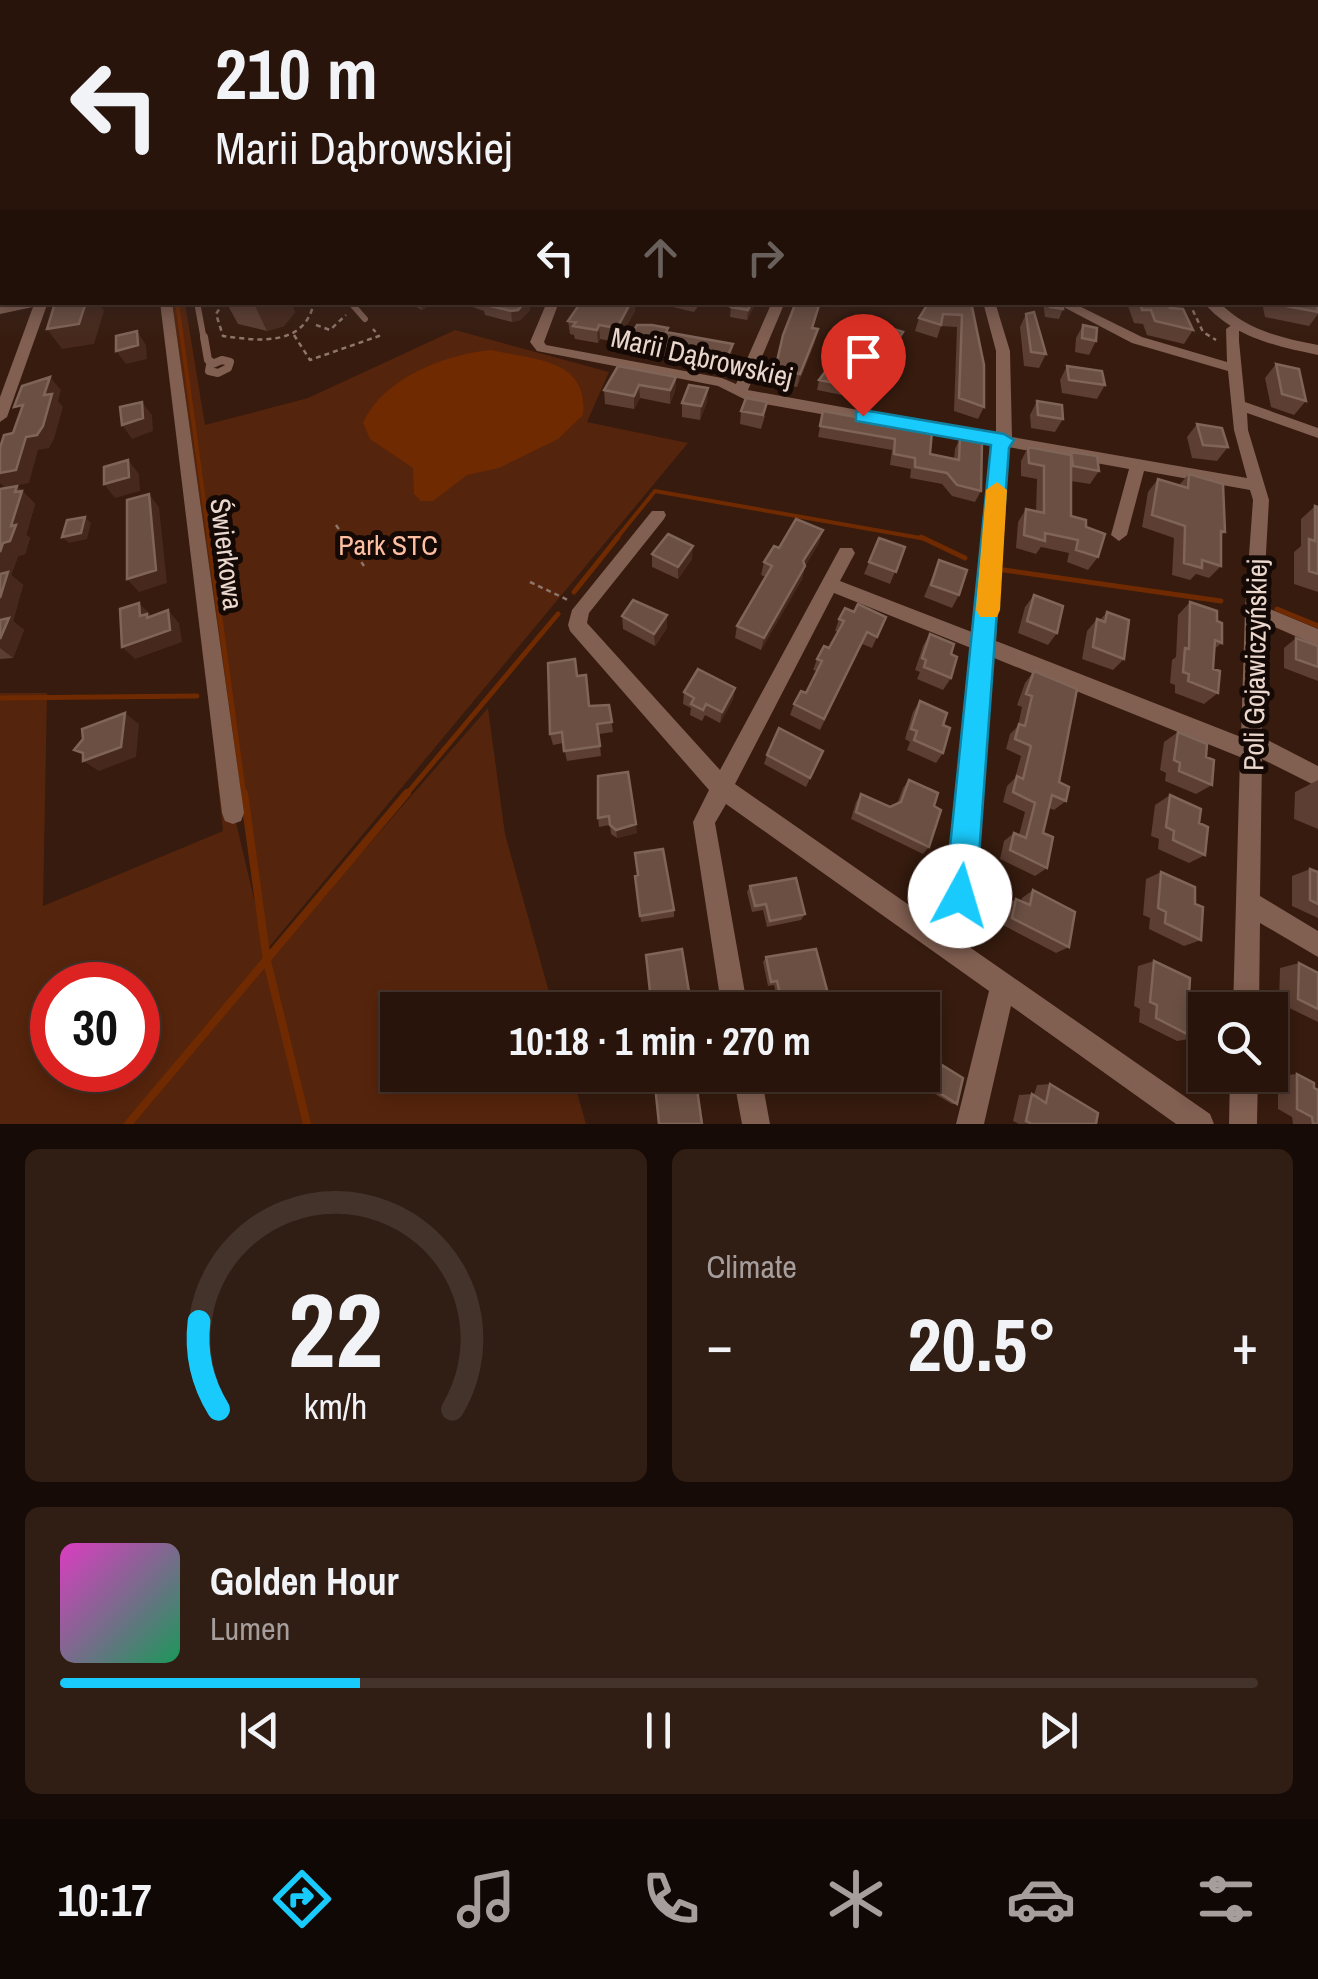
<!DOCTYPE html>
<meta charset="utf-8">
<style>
:root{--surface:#28140a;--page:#301d13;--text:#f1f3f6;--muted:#a59e9c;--line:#44332b;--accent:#19cafc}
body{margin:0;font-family:"Archivo Narrow",sans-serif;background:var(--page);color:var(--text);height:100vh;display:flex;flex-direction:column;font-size:38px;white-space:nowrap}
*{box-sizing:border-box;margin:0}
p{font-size:32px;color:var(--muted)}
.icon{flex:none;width:55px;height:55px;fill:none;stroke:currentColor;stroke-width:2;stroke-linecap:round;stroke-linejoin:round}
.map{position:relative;height:1124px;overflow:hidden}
.sheet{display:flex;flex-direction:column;gap:25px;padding:25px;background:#160b06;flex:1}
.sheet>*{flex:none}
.banner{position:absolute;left:0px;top:0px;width:1320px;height:305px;box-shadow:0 5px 15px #0003,0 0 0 2px var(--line);background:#28140a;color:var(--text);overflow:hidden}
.buttons{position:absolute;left:1188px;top:992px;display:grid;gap:20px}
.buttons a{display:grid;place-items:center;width:100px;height:100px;border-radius:0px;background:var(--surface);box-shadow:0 5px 15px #0003,0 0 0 2px var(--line);font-size:50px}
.speed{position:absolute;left:30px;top:962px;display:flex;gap:20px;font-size:50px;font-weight:700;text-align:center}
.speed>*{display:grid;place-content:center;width:130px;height:130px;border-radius:50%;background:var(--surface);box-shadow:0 5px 15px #0003,0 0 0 2px var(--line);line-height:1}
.speed .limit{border:15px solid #d22;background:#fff;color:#111}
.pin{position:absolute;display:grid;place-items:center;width:85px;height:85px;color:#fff;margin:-102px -42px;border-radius:50% 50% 50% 0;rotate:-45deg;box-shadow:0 0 10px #0007}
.pin .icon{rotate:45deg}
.me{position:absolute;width:110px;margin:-55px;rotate:6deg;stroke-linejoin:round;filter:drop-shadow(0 0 8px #0008)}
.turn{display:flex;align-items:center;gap:35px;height:210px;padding:0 50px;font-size:45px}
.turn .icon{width:130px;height:130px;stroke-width:2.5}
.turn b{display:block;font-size:70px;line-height:85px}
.lanes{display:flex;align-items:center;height:95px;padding:0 50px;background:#0003;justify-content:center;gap:50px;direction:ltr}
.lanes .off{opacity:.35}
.big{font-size:75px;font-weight:700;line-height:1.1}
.sheet .widget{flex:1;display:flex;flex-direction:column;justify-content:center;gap:15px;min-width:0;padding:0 35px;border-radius:15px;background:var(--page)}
.sheet .dial{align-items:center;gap:0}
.dial svg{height:260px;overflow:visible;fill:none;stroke:var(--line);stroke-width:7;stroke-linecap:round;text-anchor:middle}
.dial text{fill:var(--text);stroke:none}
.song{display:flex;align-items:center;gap:30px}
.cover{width:120px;height:120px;border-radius:15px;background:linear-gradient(135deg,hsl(310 70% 55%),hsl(150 70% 35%))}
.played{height:10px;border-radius:5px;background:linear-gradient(90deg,var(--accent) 25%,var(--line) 25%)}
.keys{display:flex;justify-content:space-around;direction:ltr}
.heat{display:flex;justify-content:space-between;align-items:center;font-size:55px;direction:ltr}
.sheet .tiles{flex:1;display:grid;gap:25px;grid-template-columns:1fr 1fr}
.widget:last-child{grid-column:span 2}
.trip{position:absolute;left:380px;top:992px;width:560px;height:100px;border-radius:0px;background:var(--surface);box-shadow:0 5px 15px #0003,0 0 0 2px var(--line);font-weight:700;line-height:100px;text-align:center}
.tabs{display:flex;height:160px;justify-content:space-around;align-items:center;background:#100804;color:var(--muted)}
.tabs .icon{width:70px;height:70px}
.tabs .current{color:var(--accent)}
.tabs b{font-size:45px;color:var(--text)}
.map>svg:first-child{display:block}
.green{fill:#55240c;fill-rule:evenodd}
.water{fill:#702a01}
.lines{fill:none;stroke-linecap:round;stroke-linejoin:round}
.stream-far2{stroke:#702a01;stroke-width:4}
.stream-far1{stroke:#702a01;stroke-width:5}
.stream{stroke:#702a01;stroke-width:8}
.path{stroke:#8d766b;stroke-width:2.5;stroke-dasharray:5 4;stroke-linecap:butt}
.service-far1{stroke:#815f51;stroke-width:6}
.service{stroke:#815f51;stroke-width:8}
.minor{fill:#815f51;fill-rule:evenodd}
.tertiary{fill:#815f51;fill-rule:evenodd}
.wall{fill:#5c3e32}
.shaded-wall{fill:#46291c}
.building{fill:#6b4f43;stroke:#7f6458;stroke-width:2.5}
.route{fill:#19cafc;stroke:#1083a4;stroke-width:2.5}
.slow{fill:#f59e0b}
.labels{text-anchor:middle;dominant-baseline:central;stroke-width:10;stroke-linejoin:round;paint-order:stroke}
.street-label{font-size:28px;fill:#ead7ce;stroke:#150905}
.park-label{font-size:28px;fill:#febea2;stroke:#150905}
</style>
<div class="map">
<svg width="1318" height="1124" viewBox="0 0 1318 1124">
<rect width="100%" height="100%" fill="#361b0e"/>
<path class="green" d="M172,303H185L205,425L308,398L455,330L609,372L587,422L688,443L265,952L268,960L488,708L505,834L554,1010H398V1075H572L586,1124H0V693H47L43,906L223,831L210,712L259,920ZM52,985H138V1070H52Z"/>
<path class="water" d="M491,350C534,360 589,358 583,415L558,439L499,468L467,475L433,501H421L414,494L413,468L370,439L363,423C382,379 445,354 491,350Z"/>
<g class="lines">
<path class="stream-far2" d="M177,302L209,539
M616,539L655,491L926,539"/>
<path class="stream-far1" d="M209,537L244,796
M921,537L965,558
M1004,570L1221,601
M574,592L618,537
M1277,609L1318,626
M0,698L197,696
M405,796L558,614"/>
<path class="stream" d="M244,793L267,961L307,1124
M128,1124L407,793"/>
<path class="path" d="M224,302L216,314L223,336C259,341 305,347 314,302
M1189,302L1203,332L1216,340
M316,325L330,330L346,315
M294,335L310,360L379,336L373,329
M336,525L364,566
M530,582L570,601"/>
<path class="service-far1" d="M197,302L204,340
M350,302L365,319"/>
<path class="service" d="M204,337L208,360L213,363
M222,360L230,362L228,368L218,373L209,371L210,365Z"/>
<path class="minor" d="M19,302H48L7,417L0,422V397L33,307L0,314V306Z
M160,302H172L244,813L241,821L233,824L225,821L222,813Z
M547,302H559L544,342L546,345L722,378L736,384L772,302H785L748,390L996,435V351L983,302H995L1010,351L1012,437L1247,478L1234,430L1228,371L1132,343L1054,302H1071L1142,337L1227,362L1226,329L1233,324H1243L1245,327L1239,331V341L1245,402L1318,428V438L1247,413L1248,430L1269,500L1263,606L1318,629V646L1263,622L1262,737L1318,766V787L1262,759L1260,896L1318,931V957L1260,923L1259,1010H1233L1240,757L994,658L968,946L1210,1114L1214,1124H1176L1011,1006L984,1124H956L989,991L726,804L715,823L748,1010H722L693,822L709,790L570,631L568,625L572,610L652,511H664L666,515L664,519L589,613L587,623L720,770L840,548H852L855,553L840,581L977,634L994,445L748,401L718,386L537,351L530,342ZM1008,447L1129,469L1111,535L1119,541L1127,535L1144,471L1250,490L1253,500L1245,610L1241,737L996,641ZM834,593L976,650L945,930L735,784Z
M733,1075H761L770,1124H742Z
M1230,1075H1258L1257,1124H1229Z"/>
<path class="tertiary" d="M1203,302H1219C1246,330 1281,338 1318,345V355C1275,346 1233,337 1203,302Z"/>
</g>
<path class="wall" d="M1318,277V314L1309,326L1265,317L1262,302H1318Z
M226,302H294L295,305L293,308L295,312L284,326L267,331L238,324Z
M408,302H434L422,310Z
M458,302H529L530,310L520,320L512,322L485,315L484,311Z
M581,302H634L635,311L617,342L600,339L598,343L575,339L574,335L570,334L568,321Z
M673,302H701L694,312L673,307Z
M756,302L747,320L730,317L731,307Z
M971,302L984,407L978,419L954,411L957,327L941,326L937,338L915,331L919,318Z
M1043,302H1062L1063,309L1059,319L1045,317Z
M1130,302H1168L1170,308L1193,330L1184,344L1147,335L1143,324L1134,323L1128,306Z
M1026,314L1046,354L1039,368L1024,366L1020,327Z
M1083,325L1096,341L1089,355L1075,352L1076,338Z
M668,328V333L732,355L726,368L630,350L629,339Z
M813,329L815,342L797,387L773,383L775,370Z
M900,342L874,383L871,382L867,400L817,390L819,380L841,357L867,353Z
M1276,364L1306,401L1294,415L1271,407L1265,378Z
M1067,366L1105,385L1097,399L1062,393L1060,380Z
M676,377L675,391L670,404L640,398L634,409L605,404L604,390Z
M1037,401L1063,419L1055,432L1031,428L1030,415Z
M707,402L700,420L682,417V403Z
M741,411L765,416L761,429L740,424Z
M823,411L932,431L930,454L954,459L955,449L960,438L981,491L975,502L952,496L942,484L910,478L911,469L890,465L892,450L818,437Z
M1197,424L1228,447L1217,461L1192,458L1187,437Z
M1028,447L1069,455L1071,452L1099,471L1090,484L1071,481V516L1086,527L1098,557L1088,570L1067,562L1069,553L1041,547L1036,554L1016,548L1018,522L1026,509L1036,511L1037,479L1021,476V461Z
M1189,474L1225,532L1221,535V566L1209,578L1196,574L1190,580L1172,575L1174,538L1142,527L1148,492L1158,479L1179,485Z
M17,486L35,504L26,535L30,538L25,554L18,556L11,575L23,585L13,621L24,630L13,658L0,659V489Z
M1315,506L1318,507V592L1294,584V552L1301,546V519Z
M879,538L905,547L890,584L864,574Z
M819,543L805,566L802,579L761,650L735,638L737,626L766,577L761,575L764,562L779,548Z
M652,554L692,559L678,579L652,567Z
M939,560L959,595L952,608L924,597Z
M1034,595L1057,633L1048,645L1018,633L1025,607Z
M1190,602L1217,621L1222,643L1214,649L1213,669L1218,693L1204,704L1175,693V685L1170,683L1172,660L1176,657L1178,615Z
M854,612L886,617L872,648L862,644L820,730L790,715L794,704L806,693L817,671L813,670L817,659L829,648L838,632L835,631L839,619Z
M1107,612L1124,659L1113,670L1082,659L1087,631L1097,619L1100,620Z
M622,616L667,628L655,646L623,629Z
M930,634L951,654V678L943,690L917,679L920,672L915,670L923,646Z
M1296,638L1318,646V681L1284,668V648Z
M1034,671L1059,782L1066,801L1054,810L1049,808L1043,833L1047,868L1035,876L1000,859L1004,841L1014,833L1019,835L1025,812L1003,802L1007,786L1015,778L1021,756L1006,749L1010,734L1018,726L1022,707L1017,705L1025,683Z
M578,676L590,706L609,705L613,732L599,734L601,756L567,761L563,743L553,745L550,734Z
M735,688L733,699L720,723L705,715L702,721L690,715L691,708L683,704L684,692Z
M920,701L943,725V753L936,763L907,750L910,742L905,739L913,712Z
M1178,732L1206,757L1212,785L1196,794L1165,781L1166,773L1160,770L1164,742Z
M823,751L806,787L764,764L767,755Z
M598,776L637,833L617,838L611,834L610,825L599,827L598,818Z
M909,780L934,806L929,847L923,854L851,819L856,802L861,794L890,807L897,804L903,788Z
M1318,780V829L1294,819L1295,792Z
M1170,795L1199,823L1205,855L1189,863L1158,849L1159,839L1151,836L1155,805Z
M1310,869L1318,872V918L1292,906V876Z
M1161,872L1195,904L1201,940L1184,946L1149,929L1150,918L1143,915L1146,879Z
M635,876L674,910V917L641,922Z
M750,886L805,914L801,920L767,927L763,910L752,912L747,892Z
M1033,890L1069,947L1056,953L1001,924L1005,906L1016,899L1021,901L1022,898Z
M766,957L827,990L822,994L778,1003L774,985L768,986L763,962Z
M1154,961L1189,996L1195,1038L1177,1041L1139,1022L1140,1009L1134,1006L1138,966Z
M1299,963L1318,973V1022L1279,1003L1280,968Z
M942,1065L957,1104H952L930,1091L937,1066Z
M1297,1074L1318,1124H1293L1292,1117L1278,1109V1076Z
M800,1075H847L848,1079L803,1089Z
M1050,1084L1096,1124H1019L1013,1121L1019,1095L1032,1094L1034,1095L1037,1085Z"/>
<path class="shaded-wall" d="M86,302H98L104,311L94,344L62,349L47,329Z
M259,302H294L295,305L293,308L295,312L284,326L267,331L254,304Z
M420,302H434L422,310Z
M525,302H529L530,310L520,320L512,322L511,311Z
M631,302H634L635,311L617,342V328Z
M752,302H756L747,320L748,310Z
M599,325L600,339L598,343L597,330Z
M818,329L815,342L797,387L800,374Z
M137,331L146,345L147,359L126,364L116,351Z
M903,332L900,342L874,383L877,373Z
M733,344L732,355L726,368L727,357Z
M50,377L61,390L58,401L63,407L54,439L49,448L38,450L29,483L5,488L0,483V473L26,437Z
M676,377L675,391L670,404V390Z
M639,385L640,398L634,409V396Z
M708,388L707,402L700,420L701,406Z
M142,402L152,415L153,431L132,439L122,425Z
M128,460L139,474L140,491L115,498L104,484Z
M17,486L35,504L26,535L30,538L25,554L18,556L11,575L23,585L13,621L24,630L13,658L0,648V552L11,526Z
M149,494L159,507L167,583L139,592L127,579Z
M85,517L91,523L87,539L69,543L62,537Z
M823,530L819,543L800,574L803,561Z
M693,546L692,559L678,579V567Z
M805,566L802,579L761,650L764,638Z
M139,603L151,615V618L140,616Z
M168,610L179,623L182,642L135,659L122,647Z
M667,615V628L655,646L654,634Z
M735,688L733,699L720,723L722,712Z
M125,713L139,724L136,757L99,771L83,761Z
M636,824L637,833L617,838L616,830Z"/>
<path class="building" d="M58,302H86L79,324L47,329L55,303Z
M484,302H525L518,310L511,311L482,304Z
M581,302H631L617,328L599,325L597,330L573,326L576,322L568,321Z
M734,302H752L748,310L731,307Z
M796,302H820L812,328L818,329L800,374L775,370L783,335Z
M929,302H971L984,365V407L959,398L962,315L943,314L941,325L919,318Z
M1049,302H1062L1063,309L1050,307Z
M1140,302H1168L1170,308L1183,309L1193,330L1155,321L1151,310H1142Z
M1275,302H1317L1318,312L1275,304Z
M1034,312L1046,354L1031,352L1026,314Z
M637,325H652L668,328L666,332L733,344L727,357L629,339Z
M1083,325L1097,328L1096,341L1082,338Z
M884,326L903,332L877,373L873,372L869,390L819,380L837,356L841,357L846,350L857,354L859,351L867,353Z
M137,331L138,345L116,351V336Z
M1276,364L1299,369L1306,401L1282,394Z
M618,366L676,377L670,390L639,385L634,396L604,390Z
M1067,366L1102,371L1105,385L1069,380Z
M50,377L44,395L52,394L43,426L37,435L26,437L16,470L0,473V448L4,435L13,433L23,405L14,407L22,386Z
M689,385L708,388L701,406L682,403Z
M746,398L767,402L763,415L741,411Z
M1037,401L1062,405L1063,419L1038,415Z
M142,402L143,418L122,425L120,407Z
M823,411L932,431L930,454L959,460L960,438L982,443L981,491L957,485L947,473L915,467V458L894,454L895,439L820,426Z
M1197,424L1222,428L1228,447L1203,445Z
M1028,447L1071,455V516L1086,520V527L1105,534L1098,557L1076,550L1078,540L1045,533V541L1024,535L1026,509L1044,513V466L1029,463Z
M1071,452L1097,456L1099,471L1073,466Z
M128,460L129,477L104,484V467Z
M1189,474L1223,484L1225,532L1221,531V566L1202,560V568L1184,563L1185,526L1152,515L1158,479L1188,488Z
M17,486L15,492L22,491L11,526L16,525L10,541L3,543L0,552V489Z
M149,494L156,570L127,579V500Z
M1315,506L1318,507V574L1309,571V539L1315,541Z
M85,517L81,533L62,537L67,520Z
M796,519L823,530L803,561L805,566L764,638L737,626L772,566L764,562L774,546L779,548Z
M668,534L693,546L678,567L652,554Z
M879,538L905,547L896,572L869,562Z
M939,560L967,570L959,595L931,585Z
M8,572L0,598V574Z
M1034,595L1063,606L1057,633L1027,621Z
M633,600L667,615L654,634L622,616Z
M1190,602L1217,611V621L1222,623V643L1215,640L1213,669L1220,671L1218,693L1188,681L1189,674L1183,672L1185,648L1189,649Z
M139,603L140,616L147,614V618L168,610L170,630L122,647L120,609Z
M858,604L886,617L877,637L867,632L824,719L794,704L801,691L806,693L822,661L817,659L824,646L829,648L844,621L839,619L845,608L854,612Z
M1107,612L1129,620L1124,659L1093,647L1097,619L1105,622Z
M9,618L0,639V620Z
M930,634L954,644L951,654L957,657L951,678L924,667L926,660L922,658Z
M1296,638L1318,646V667L1296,659Z
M575,659L577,676L586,675L589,706L609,705L612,722L597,724L600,746L564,751L562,732L550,734L548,663Z
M698,669L735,688L722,712L706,704L703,710L691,704L694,698L684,692Z
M1034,671L1077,689L1059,782L1069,787L1066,801L1052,795L1043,833L1053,837L1047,868L1010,850L1014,833L1026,838L1035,803L1013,792L1017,776L1023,779L1031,746L1015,739L1019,724L1025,726L1032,696L1026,694Z
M920,701L947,713L943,725L950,728L943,753L914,740L917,731L911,729Z
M125,713L121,747L83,761V753L74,750L83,739L82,729Z
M779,728L823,751L810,778L767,755Z
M1178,732L1207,744L1206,757L1214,760L1212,785L1179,771L1180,763L1174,760Z
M628,772L636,824L616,830L610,825L609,816L598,818V776Z
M909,780L938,793L934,806L941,810L929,847L856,812L861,794L890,807L901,802Z
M1170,795L1201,809L1199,823L1208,827L1205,855L1173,840L1174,831L1166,827Z
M663,849L674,910L640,916L635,876L638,875L635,853Z
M1310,869L1318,872V904L1310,900Z
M1161,872L1195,887V904L1203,907L1201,940L1165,923L1166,912L1158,908Z
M796,878L805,914L770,921L766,904L755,906L750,886Z
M1033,890L1075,912L1069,947L1012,918L1016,899L1030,905Z
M682,949L692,1010H652L646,955Z
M816,949L827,990L781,999L777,981L771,982L766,957Z
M1154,961L1190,978L1189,996L1198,1000L1195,1038L1156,1018L1157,1005L1150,1002Z
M1299,963L1318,973V1009L1298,999Z
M942,1065L963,1078L957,1104L935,1090Z
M1297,1074L1314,1083V1088L1318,1090V1124H1313L1312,1117L1297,1109Z
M654,1075H695L702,1124H659Z
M805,1075H847L848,1079L808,1088Z
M1050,1084L1098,1113L1096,1124H1032L1026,1121L1032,1094L1046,1103Z"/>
<linearGradient id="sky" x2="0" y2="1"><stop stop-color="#1e0f08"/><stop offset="0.54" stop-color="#4c3f41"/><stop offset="1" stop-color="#4c3f41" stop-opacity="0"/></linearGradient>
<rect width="1318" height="341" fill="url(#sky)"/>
<path class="route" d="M863,410L1004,434L1014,440L1009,448L976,896L971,907L960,912L950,907L945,896L991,445L856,421V412Z"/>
<path class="slow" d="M997,482L1007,490L1000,610L997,617H980L976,610L986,490Z"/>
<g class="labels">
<g class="street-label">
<text transform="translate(702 357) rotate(13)">Marii Dąbrowskiej</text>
<text transform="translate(227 554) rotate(83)">Świerkowa</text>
<text transform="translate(1255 665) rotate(-89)">Poli Gojawiczyńskiej</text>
</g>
<g class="park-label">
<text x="388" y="545">Park STC</text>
</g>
</g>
</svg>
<div class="buttons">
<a><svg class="icon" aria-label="search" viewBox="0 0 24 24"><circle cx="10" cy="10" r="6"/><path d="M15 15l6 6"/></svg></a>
</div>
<div class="speed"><div class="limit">30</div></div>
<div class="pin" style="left:863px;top:416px;background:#d93025"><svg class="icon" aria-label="arrive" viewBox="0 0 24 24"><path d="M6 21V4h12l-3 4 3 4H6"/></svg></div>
<svg class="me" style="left:960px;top:896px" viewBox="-20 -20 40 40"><circle r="19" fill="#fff"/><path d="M0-13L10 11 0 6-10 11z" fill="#19cafc"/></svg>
<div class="trip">10:18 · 1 min · 270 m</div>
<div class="banner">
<div class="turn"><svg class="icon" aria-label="left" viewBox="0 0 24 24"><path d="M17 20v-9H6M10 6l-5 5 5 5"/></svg><div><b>210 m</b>Marii Dąbrowskiej</div></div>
<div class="lanes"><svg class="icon" aria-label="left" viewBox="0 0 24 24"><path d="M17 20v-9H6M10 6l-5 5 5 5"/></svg><svg class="icon off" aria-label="ahead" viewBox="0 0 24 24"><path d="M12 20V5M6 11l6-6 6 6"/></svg><svg class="icon off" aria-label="right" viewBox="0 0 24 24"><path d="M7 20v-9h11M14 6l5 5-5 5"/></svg></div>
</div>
</div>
<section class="sheet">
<div class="tiles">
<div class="widget dial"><svg viewBox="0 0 100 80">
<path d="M14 69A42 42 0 1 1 86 69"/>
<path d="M14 69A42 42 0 0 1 8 42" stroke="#19cafc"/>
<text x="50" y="56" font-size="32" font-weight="700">22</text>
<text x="50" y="72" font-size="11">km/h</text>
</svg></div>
<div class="widget"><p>Climate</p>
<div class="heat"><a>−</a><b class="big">20.5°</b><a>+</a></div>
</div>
<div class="widget">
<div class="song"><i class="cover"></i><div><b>Golden Hour</b><p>Lumen</p></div></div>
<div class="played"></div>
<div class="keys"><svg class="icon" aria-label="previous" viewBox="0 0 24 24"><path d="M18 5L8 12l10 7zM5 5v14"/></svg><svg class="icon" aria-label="pause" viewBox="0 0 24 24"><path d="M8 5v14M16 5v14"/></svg><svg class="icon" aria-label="next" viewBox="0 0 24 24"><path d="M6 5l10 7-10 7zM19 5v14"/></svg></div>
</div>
</div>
</section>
<nav class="tabs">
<b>10:17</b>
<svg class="icon current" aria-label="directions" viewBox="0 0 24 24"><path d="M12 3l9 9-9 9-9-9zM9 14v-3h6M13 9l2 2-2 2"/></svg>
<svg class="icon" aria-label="music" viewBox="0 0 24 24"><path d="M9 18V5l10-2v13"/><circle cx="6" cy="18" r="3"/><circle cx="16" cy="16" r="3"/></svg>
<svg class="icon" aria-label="phone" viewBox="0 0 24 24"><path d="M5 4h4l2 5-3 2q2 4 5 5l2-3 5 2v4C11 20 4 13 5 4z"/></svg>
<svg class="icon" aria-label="climate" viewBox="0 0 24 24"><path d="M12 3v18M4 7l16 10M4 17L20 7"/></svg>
<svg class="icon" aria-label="car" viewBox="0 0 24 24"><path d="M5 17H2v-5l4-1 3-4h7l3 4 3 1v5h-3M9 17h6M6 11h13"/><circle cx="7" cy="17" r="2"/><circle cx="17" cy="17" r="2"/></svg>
<svg class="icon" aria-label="filters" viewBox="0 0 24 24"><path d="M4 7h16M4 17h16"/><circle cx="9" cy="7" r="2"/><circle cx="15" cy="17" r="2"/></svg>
</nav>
